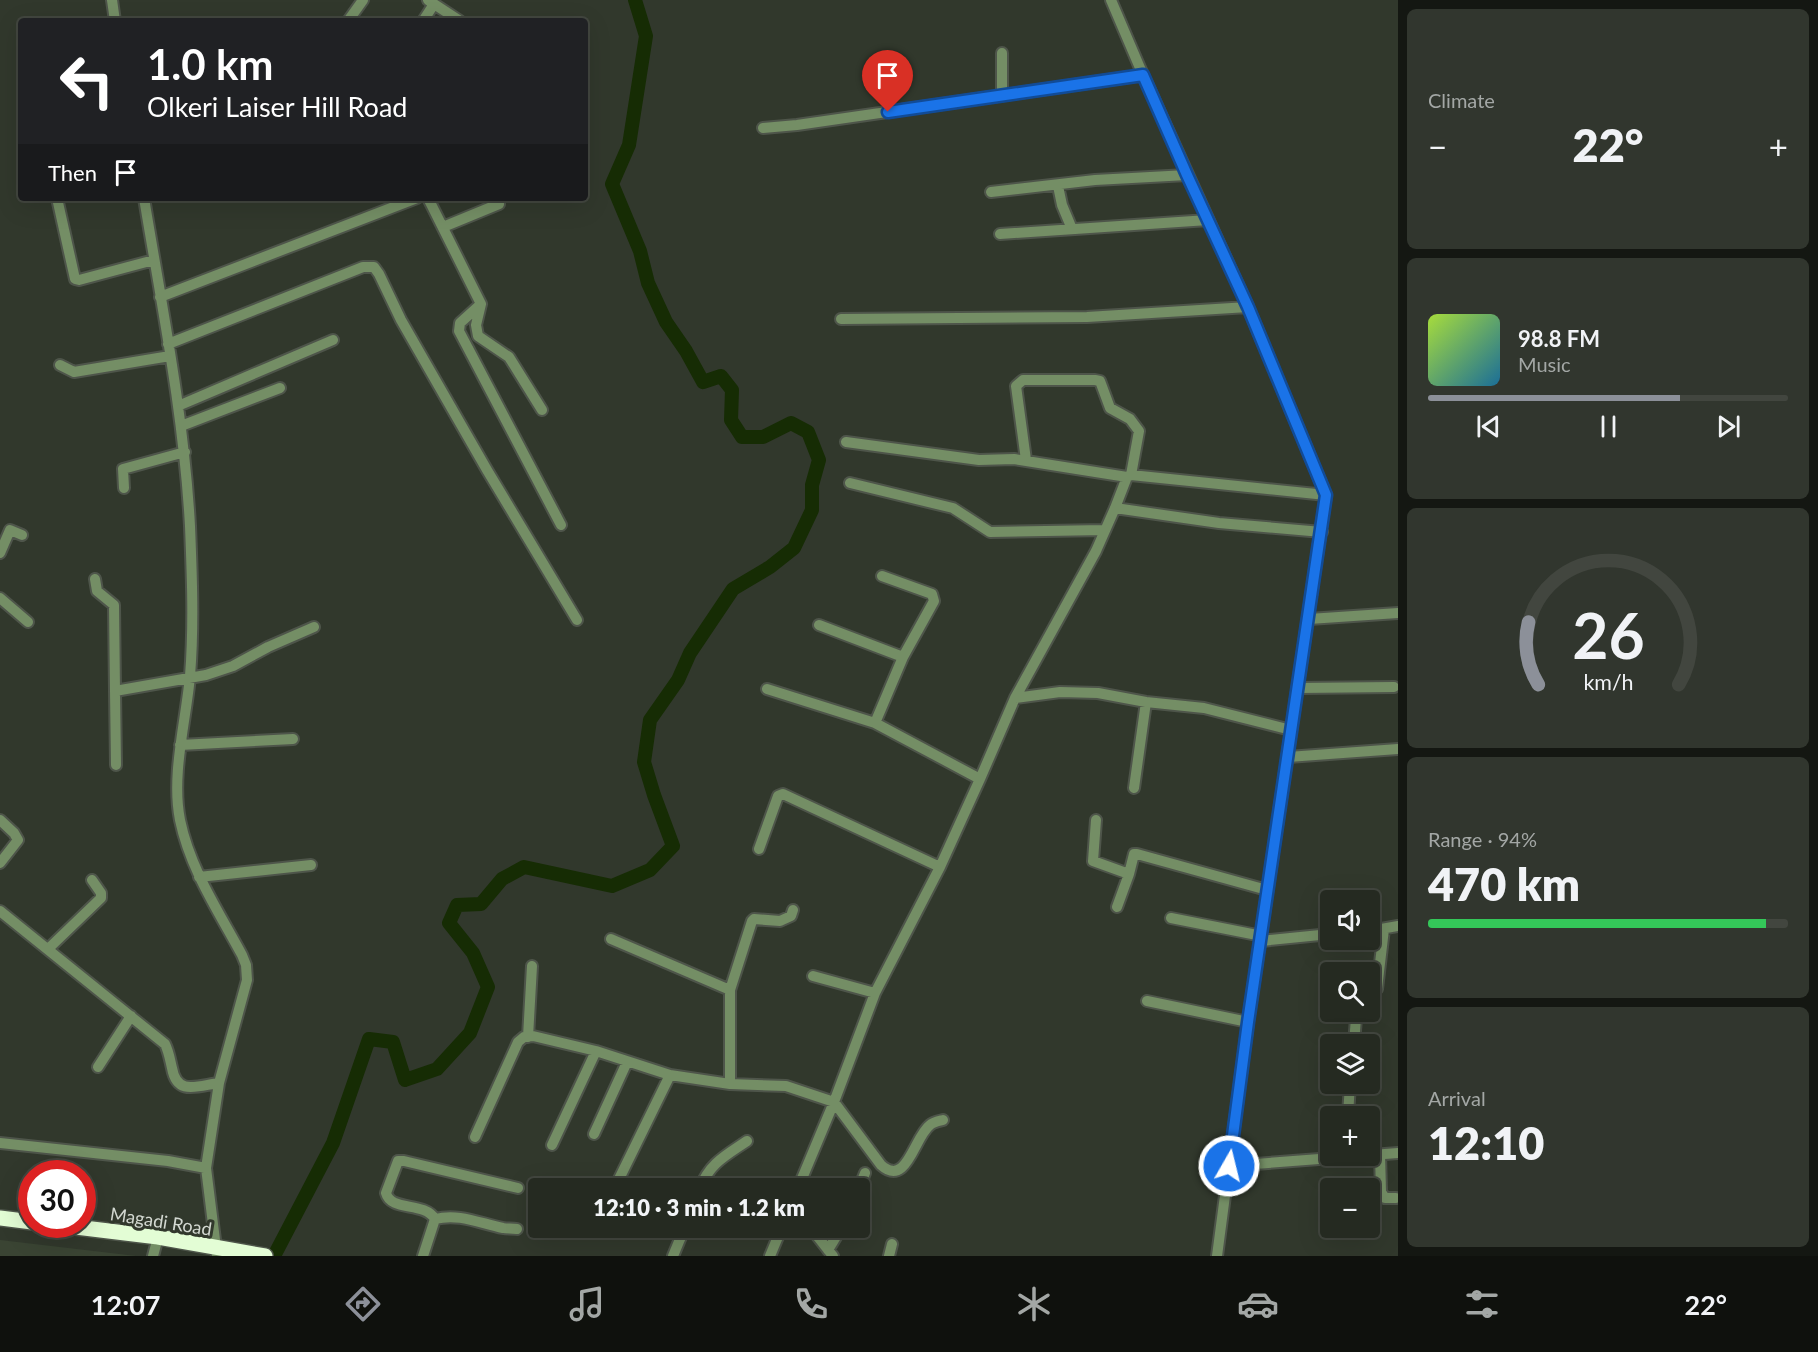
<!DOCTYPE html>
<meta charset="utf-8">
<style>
:root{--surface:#252a21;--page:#31362e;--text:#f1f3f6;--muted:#a3a7a5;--line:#42463f;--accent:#8c9099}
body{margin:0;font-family:Lato,sans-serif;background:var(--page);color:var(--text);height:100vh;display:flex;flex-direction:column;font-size:22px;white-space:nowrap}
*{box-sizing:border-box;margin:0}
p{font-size:20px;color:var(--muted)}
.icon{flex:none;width:33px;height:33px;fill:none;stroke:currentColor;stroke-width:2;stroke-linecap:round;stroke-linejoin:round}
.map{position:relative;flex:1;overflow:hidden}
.details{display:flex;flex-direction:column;gap:9px;padding:9px;background:#141712;width:420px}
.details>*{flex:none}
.banner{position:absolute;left:18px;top:18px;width:570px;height:183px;border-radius:6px;box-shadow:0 6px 24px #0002,0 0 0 2px var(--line);background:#202124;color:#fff;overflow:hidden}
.tools{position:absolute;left:1320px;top:890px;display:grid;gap:12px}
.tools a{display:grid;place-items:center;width:60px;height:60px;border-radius:6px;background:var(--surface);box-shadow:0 6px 24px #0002,0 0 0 2px var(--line);font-size:30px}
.speed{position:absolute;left:18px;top:1160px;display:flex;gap:12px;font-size:30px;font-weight:700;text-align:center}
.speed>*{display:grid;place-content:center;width:78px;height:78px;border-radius:50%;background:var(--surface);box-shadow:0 6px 24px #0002,0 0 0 2px var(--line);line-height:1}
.speed .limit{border:9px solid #d22;background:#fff;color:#111}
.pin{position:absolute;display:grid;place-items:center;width:51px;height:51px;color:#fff;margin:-62px -26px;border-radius:50% 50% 50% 0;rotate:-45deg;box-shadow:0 0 6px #0007}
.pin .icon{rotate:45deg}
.me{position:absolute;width:66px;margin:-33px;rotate:8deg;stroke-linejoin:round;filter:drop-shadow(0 0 4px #0008)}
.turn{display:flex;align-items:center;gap:21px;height:126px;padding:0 30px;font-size:27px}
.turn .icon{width:78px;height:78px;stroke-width:2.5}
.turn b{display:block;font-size:42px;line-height:51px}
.then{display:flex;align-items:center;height:57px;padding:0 30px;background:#0003;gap:12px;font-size:22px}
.big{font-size:45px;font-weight:800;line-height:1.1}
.details .card{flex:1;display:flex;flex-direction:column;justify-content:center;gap:9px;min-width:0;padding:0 21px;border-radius:9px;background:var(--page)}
.details .dial{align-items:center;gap:0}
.dial svg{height:156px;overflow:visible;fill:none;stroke:var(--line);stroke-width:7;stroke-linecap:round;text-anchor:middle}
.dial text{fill:var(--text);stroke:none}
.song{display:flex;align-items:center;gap:18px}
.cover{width:72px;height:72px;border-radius:9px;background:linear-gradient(135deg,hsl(80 70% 55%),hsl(200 70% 35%))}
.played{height:6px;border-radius:3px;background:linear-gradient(90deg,var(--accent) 70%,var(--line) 70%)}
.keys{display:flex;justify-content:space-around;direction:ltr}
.heat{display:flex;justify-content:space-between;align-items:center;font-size:33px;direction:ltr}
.charge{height:9px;border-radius:4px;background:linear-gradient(90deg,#34c759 94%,var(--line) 0)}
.trip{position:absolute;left:528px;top:1178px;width:342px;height:60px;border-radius:6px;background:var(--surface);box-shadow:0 6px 24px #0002,0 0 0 2px var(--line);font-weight:800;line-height:60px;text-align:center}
.menu{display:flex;height:96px;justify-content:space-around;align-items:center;background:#0f110d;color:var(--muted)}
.menu .icon{width:42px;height:42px}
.menu .selected{color:var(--accent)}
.menu b{font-size:27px;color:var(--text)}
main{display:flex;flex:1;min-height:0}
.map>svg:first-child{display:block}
.built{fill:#3a4433}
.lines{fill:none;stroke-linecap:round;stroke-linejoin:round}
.river{stroke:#162c04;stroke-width:14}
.minor-casing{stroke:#4e554a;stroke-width:14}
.highway-casing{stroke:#4e554a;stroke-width:18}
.minor{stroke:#748e65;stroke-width:10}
.highway{stroke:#e3fdd5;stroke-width:15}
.route-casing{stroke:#114b97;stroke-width:15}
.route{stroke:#1a73e8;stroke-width:10}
.labels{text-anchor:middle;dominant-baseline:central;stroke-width:6;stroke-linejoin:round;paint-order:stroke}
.street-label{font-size:18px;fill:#d3d8d1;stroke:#31382c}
</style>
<main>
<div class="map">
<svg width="1398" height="1256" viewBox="0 0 1398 1256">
<rect width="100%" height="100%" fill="#31382c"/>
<path class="built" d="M0,1240L136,1256H0Z"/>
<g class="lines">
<path class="river" d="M274,1256L333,1143L369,1039L393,1042L405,1080L437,1069L470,1033L488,987L473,953L449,923L457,905L481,904L502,879L524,867L612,886L650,870L673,846L654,795L644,762L650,720L678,680L690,653L733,589L770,567L794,548L812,510V485L819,460L808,432L791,423L763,437H742L731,420L732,390L721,376L703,382L686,351L666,322L648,283L640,251L612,184L629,145L646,36L635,0"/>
<defs>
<path id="minor" d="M112,0L115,21
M428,0L460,21
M1111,0L1143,75
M348,21L363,0
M423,21L434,4
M1002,96V53
M763,128L797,125L1143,75L1248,307L1326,495L1248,1022L1217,1256
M1058,186L1062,205L1072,229
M991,192L1095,180L1187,175
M57,198L75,279L79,280L154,260
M144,198C162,307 184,416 190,526C192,576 194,626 190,676C186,721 171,775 180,820C190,869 219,912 242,955L246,965L247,980L219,1083L206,1168L217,1256
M428,198L481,304L460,323L459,331L561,525
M443,227L499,204
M1000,234L1208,220
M160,297L417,198
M481,304L476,325L478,336L509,357L542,410
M841,319L1087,317L1248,307
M168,344L363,267H374L379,274L401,320L487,470L577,620
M60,365L74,372L170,356
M178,406L333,340
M181,426L280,388
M846,442L979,460L1014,459L1127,477L1131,475L1326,495
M1026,460L1016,386L1023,380H1095L1100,381L1110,408L1130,419L1139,431L1131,475
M850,483L953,508L990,532L1104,530
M124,488L123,469L185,452
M1115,508L1219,523L1322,532
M0,553L10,530L22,535
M95,579L97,591L114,605L115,691
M0,598L28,622
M1309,619L1398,613
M819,625L903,657
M1298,688L1394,687
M767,689L875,723L980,779
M1015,698L1060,692L1098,693L1146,702L1204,708L1291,730
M875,723L903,657L934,601L932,594L882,576
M180,745L293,739
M1288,757L1398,749
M116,765L115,691L206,675L233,666L268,647L314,627
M1134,788L1146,702
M0,820L14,833L18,840L0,863
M1096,820L1093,861L1129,874L1134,854H1137L1267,890
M759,849L778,796L783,794L940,867
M199,877L311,865
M1117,907L1129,874
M0,911L165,1044C169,1052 170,1060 172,1068C177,1096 197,1086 219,1083
M1171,918L1262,936
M1370,931L1398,926
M611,939L730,990
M1261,941L1330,934
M48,949L101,898V893L92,880
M813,976L875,993
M1377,989L1384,929
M1147,1001L1248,1022
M528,1037L532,966
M1354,1044L1356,1018
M98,1067L131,1016
M730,1084V990L752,921L754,919L780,921L791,916L793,910
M1348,1116L1350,1083
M594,1134L627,1062
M475,1137L518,1042L524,1037L533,1036L596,1051L670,1075L730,1084L786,1086L834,1102L881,1165C907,1188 914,1137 930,1125C933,1122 939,1121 943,1120
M0,1143L168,1161L206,1168
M552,1145L596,1051
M1380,1154L1381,1192L1385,1198H1396
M1229,1166L1398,1153
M619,1179L670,1075
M700,1188C710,1163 725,1156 747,1141
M798,1188L834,1102L875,993L940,867L980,779L1015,698L1096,551L1115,508L1127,477
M859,1188L865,1173
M435,1219C459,1213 479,1223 503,1228C507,1229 512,1228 517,1229
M810,1227L833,1256
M828,1250L842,1227
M153,1256L158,1237
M423,1256L435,1219C424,1201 391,1212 386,1193L398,1161H404L518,1188
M673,1256L685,1227
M770,1256L782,1227
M889,1256L892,1244"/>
<path id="highway" d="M0,1218L32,1222
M51,1224L158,1237L265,1256"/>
</defs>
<use href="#minor" class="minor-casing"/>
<use href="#highway" class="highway-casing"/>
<use href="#minor" class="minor"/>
<use href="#highway" class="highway"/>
</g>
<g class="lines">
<defs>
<path id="route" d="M888,112L1143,75L1187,175L1248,307L1326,495L1248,1022L1229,1166"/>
</defs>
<use href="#route" class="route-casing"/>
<use href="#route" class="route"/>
</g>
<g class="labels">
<g class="street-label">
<text transform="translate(161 1221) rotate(9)">Magadi Road</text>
</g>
</g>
</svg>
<div class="tools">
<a><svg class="icon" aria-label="sound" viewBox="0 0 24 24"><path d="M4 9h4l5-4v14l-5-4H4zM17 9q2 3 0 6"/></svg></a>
<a><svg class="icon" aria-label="search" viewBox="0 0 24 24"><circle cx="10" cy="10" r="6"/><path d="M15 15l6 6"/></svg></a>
<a><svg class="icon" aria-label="layers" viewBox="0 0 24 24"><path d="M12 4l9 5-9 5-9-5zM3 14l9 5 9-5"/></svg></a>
<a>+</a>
<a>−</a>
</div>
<div class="speed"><div class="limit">30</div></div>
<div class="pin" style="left:888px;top:112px;background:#d93025"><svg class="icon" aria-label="arrive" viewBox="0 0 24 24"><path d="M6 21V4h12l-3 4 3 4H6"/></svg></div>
<svg class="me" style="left:1229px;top:1166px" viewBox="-20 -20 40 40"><circle r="17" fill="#1a73e8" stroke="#fff" stroke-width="3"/><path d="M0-11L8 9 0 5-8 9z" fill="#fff"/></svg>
<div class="trip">12:10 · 3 min · 1.2 km</div>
<div class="banner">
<div class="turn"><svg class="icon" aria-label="left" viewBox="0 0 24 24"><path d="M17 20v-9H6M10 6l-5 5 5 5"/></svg><div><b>1.0 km</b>Olkeri Laiser Hill Road</div></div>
<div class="then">Then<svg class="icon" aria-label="arrive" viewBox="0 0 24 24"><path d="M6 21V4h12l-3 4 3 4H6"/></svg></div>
</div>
</div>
<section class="details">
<div class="card"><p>Climate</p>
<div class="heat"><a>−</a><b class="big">22°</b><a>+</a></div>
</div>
<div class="card">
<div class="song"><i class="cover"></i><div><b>98.8 FM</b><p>Music</p></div></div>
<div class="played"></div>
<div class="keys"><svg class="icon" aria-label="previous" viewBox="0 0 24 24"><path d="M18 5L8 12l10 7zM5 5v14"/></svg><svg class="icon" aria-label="pause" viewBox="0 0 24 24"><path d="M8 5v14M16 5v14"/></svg><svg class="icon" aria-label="next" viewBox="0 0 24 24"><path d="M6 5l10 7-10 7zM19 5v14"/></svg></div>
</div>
<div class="card dial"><svg viewBox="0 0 100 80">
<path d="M14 69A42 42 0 1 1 86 69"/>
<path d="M14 69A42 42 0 0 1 9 37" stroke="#8c9099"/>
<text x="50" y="56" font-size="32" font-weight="700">26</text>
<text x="50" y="72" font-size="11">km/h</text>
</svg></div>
<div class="card"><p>Range · 94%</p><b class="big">470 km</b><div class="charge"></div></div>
<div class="card"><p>Arrival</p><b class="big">12:10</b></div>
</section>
</main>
<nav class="menu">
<b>12:07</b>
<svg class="icon selected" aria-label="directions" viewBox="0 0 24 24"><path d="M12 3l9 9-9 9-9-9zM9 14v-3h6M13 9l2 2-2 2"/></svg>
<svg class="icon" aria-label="music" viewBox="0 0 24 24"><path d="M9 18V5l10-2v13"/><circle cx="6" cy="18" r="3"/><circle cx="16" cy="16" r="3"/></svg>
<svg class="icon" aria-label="phone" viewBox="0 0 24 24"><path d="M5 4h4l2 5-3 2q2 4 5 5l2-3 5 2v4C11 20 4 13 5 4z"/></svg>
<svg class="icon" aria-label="climate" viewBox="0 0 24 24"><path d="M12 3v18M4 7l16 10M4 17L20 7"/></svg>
<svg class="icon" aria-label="car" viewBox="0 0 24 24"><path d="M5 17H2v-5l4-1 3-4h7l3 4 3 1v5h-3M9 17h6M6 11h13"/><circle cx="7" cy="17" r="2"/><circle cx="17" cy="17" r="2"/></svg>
<svg class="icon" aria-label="filters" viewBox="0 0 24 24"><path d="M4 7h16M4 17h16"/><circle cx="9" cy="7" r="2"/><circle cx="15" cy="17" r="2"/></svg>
<b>22°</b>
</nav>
